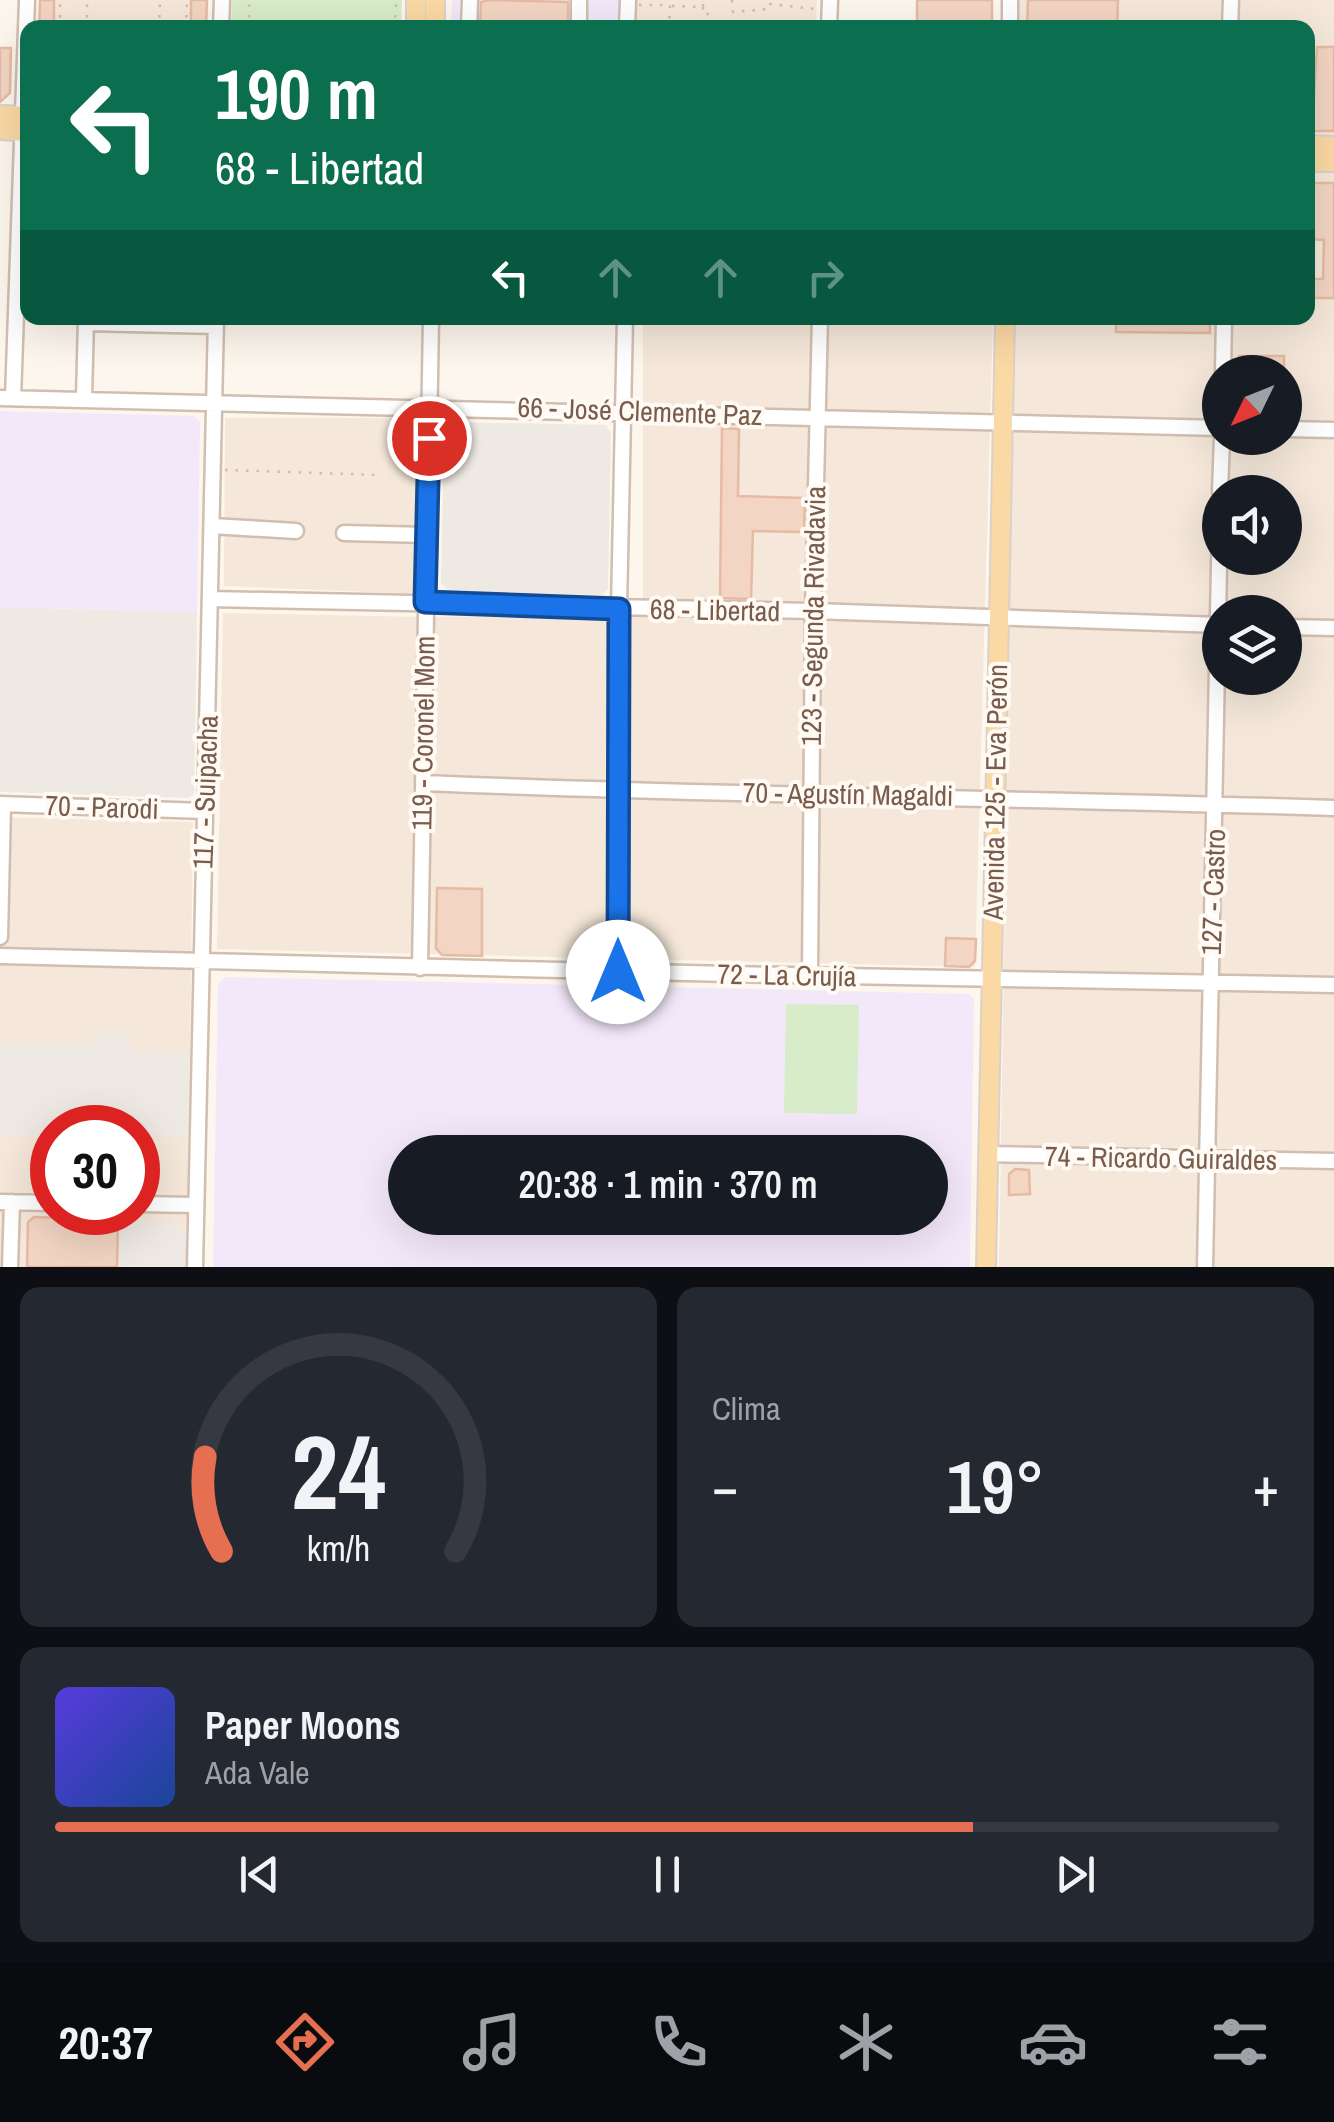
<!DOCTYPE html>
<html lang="es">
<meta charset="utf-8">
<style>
:root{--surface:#171b24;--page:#242831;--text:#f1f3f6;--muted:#9ea1a6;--line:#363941;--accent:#e76f51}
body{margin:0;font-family:"Archivo Narrow",sans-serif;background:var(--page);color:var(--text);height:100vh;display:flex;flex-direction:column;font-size:38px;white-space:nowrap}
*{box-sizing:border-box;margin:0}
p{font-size:32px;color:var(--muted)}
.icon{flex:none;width:55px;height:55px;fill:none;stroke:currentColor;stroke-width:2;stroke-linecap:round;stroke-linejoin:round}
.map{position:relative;height:1267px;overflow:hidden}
.details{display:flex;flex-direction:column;gap:20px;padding:20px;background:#0d0f14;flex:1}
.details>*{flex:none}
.guide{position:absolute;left:20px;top:20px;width:1295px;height:305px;border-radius:20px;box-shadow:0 10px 40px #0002;background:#0b6e4f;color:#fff;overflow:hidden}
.needle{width:65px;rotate:227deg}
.tools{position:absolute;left:1202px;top:355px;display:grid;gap:20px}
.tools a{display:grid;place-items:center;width:100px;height:100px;border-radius:50%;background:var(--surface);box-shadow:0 10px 40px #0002;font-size:50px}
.speed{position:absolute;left:30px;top:1105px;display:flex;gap:20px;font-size:50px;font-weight:700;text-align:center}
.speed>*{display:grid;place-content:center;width:130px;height:130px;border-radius:50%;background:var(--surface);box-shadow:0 10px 40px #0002;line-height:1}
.speed .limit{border:15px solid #d22;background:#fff;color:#111}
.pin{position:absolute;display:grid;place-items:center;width:85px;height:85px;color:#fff;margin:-42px;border:5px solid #fff;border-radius:50%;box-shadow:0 2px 10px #0007}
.me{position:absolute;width:110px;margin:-55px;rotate:0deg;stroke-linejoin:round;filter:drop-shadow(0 0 8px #0008)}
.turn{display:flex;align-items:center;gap:35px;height:210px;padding:0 30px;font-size:45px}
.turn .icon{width:130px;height:130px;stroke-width:2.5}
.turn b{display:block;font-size:70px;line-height:85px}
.lanes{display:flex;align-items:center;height:95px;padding:0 30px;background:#0003;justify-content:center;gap:50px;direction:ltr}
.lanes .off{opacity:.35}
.big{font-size:75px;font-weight:600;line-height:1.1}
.details .card{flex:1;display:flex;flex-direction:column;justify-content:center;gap:15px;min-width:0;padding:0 35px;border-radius:20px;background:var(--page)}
.details .dial{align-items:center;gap:0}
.dial svg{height:260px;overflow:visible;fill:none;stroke:var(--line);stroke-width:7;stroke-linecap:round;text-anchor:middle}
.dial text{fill:var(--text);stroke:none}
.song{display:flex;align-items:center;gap:30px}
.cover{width:120px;height:120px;border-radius:15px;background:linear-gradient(135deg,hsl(250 70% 55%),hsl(220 70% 35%))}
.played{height:10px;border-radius:5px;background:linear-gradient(90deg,var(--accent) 75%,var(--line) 75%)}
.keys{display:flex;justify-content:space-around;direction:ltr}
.heat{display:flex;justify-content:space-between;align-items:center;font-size:55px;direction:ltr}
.details .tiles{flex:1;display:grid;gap:20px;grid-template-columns:1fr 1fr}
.card:last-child{grid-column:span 2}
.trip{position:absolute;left:388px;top:1135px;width:560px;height:100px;border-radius:50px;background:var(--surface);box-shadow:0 10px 40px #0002;font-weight:600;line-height:100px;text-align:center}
.tabs{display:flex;height:160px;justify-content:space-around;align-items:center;background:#090b0e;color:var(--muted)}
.tabs .icon{width:70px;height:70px}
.tabs .on{color:var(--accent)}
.tabs b{font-size:45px;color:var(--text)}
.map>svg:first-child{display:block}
.residential{fill:#f5e8da;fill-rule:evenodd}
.industrial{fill:#efe9e4}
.education{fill:#f3e8fa;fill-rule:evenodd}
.green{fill:#d8ecc9}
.building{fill:#f3d5c3;stroke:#e6bba3;stroke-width:2.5}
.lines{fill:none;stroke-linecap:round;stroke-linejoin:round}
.minor-casing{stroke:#d1beb0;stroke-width:19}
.major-casing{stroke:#dad1cd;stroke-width:22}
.path{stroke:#d9b8a5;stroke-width:2.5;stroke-dasharray:2.5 8;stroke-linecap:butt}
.minor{stroke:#fff;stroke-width:14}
.major{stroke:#fbd9a5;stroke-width:18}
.route-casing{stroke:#114b97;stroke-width:25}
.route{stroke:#1a73e8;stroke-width:18}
.labels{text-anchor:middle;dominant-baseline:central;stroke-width:8;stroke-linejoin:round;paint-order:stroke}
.street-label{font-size:28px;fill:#7a5c4d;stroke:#fffaf3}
</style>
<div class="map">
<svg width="1334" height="1267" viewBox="0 0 1334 1267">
<rect width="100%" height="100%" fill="#fdf6ec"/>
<path class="residential" d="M40,0H207L206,27L39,28Z
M619,0H817L816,27L619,28Z
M1019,0H1334V1267H999L1014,318H1308V28L1019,27ZM1220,372H1285V438H1220ZM1220,492H1285V558H1220ZM1220,612H1285V678H1220Z
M643,318H993L975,967L217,949L223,613L422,617L643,615Z
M225,418H418L419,594L224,586Z
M0,817L193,822L190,1053L130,1052V1032L94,1044L0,1043Z
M0,1135H52V1212H138V1137H188L186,1267H0Z"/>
<path class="industrial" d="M451,422L605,425L611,432L608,588L602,595L450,592L441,583L444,429Z
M0,607L197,612L194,794L189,798L0,792Z
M94,1032H130L131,1052L190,1053L188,1137H138V1128H52V1135H0V1043L93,1044Z
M34,1217L175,1222L186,1234V1267H27L28,1222Z"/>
<path class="education" d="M452,0H619V27L451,28Z
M0,411L194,416L200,422L197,612L0,607Z
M225,977L969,994L974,1000L970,1267H213L218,984ZM405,1152H930V1218H405Z"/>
<path class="green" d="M232,0H402L401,27H231Z
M786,1004L859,1005L857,1114L784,1113Z"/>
<path class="building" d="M40,0H54V28H39Z
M191,0H207L206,28H191Z
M488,0L568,2V28H480L481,2Z
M917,0H992V28H917Z
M1028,0H1118L1117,28H1027Z
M1317,47H1334V131H1312Z
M0,48H11L10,93L0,102Z
M1308,183H1334V298H1308V279H1323L1324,240L1308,239Z
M1116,318H1210V333L1116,332Z
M1239,356H1284V372H1239Z
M722,428L739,429L738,496L805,498L804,532L753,531L751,599L720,598Z
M437,888L482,889V956L442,955L436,948Z
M946,938L976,939L975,961L969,967L945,966Z
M1015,1169L1029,1170L1030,1194L1009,1195V1174Z
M34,1217L118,1220L117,1267H27L28,1222Z"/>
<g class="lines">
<defs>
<path id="minor" d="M221,28L222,0
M469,28L470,0
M579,28V0
M627,28L628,0
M829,28L830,0
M1010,28V0
M1230,28L1231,0
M86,323L216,326
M1223,372L1224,318
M0,398L1220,428
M13,398L27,0
M84,399L86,318
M1285,429L1334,430
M1220,492L1222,438
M212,526L296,531
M344,533L427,535
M210,599L813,611L1220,625
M1285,627L1334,628
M423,783C726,796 1030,798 1334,808
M0,804L204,811
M0,937L3,804
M0,956C445,969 889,978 1334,985
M420,968L431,318
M618,972L619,609L625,318
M810,974L813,611L820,318
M987,1154L1334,1161
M0,1202L52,1203
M138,1204L196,1205
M10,1267L12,1202
M195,1267L216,318
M1205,1267L1220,517"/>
<path id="major" d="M416,28V0
M435,28V0
M0,115L28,116
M0,130L28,132
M1308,145L1334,146
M1308,162H1334
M986,1267L1005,318"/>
</defs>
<use href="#minor" class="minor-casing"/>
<use href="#major" class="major-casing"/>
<path class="path" d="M732,0L733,12L769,9L770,4L815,9
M639,5H670L669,28
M672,6L703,7V0
M703,7V14H711L710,28
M60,28V0
M87,28V0
M159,28L160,0
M186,28L187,0
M249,28V0
M395,28L396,0
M225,470L380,475"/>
<use href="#minor" class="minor"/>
<use href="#major" class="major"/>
</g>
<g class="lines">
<defs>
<path id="route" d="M429,438L425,602L619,609L618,972"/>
</defs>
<use href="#route" class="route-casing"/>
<use href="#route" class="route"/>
</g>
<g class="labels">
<g class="street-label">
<text transform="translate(640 411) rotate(2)">66 - José Clemente Paz</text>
<text transform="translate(715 610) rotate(1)">68 - Libertad</text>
<text transform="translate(813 616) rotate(-89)">123 - Segunda Rivadavia</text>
<text transform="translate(423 733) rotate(-89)">119 - Coronel Mom</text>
<text transform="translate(205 792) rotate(-88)">117 - Suipacha</text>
<text transform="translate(995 792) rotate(-89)">Avenida 125 - Eva Perón</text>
<text transform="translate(848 794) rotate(1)">70 - Agustín Magaldi</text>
<text transform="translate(102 807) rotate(2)">70 - Parodi</text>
<text transform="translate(1213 892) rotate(-88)">127 - Castro</text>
<text transform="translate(787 975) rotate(1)">72 - La Crujía</text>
<text transform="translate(1161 1158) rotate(1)">74 - Ricardo Guiraldes</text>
</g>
</g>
</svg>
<div class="tools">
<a><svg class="needle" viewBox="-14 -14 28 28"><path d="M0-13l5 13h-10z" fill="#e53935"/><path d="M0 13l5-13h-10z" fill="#9ea1a6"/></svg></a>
<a><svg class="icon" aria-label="sound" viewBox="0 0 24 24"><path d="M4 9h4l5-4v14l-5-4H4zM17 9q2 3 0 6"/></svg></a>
<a><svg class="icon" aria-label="layers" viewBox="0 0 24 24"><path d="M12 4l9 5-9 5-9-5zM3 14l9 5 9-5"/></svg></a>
</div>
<div class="speed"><div class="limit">30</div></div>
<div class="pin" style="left:429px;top:438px;background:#d93025"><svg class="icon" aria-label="arrive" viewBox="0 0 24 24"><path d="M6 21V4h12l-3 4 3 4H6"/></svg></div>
<svg class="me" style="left:618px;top:972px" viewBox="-20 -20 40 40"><circle r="19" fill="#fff"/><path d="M0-13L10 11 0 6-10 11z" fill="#1a73e8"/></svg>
<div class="trip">20:38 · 1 min · 370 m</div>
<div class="guide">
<div class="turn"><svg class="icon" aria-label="left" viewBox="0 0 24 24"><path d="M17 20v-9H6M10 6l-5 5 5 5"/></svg><div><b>190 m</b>68 - Libertad</div></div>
<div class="lanes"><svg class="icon" aria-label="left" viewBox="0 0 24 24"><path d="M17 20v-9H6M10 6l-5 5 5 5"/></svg><svg class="icon off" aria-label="ahead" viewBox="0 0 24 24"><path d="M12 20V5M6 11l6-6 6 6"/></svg><svg class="icon off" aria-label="ahead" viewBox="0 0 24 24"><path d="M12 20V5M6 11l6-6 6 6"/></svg><svg class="icon off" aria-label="right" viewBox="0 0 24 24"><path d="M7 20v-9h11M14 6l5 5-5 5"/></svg></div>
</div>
</div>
<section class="details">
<div class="tiles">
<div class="card dial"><svg viewBox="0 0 100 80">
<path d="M14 69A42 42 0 1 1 86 69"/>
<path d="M14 69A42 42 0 0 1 9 40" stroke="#e76f51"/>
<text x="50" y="56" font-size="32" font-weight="700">24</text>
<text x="50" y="72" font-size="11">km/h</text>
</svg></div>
<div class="card"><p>Clima</p>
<div class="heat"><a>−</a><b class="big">19°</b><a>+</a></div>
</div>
<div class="card">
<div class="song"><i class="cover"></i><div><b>Paper Moons</b><p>Ada Vale</p></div></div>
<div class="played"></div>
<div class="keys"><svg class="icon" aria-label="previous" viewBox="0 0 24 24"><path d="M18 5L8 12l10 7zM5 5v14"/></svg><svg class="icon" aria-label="pause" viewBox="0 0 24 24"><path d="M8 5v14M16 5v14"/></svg><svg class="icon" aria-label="next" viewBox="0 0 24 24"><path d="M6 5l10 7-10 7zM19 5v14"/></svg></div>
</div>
</div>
</section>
<nav class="tabs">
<b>20:37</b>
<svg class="icon on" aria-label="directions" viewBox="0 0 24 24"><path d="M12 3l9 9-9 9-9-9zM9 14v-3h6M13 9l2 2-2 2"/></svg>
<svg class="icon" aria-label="music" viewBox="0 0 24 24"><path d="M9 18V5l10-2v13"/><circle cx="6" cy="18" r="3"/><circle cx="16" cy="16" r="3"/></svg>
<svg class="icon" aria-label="phone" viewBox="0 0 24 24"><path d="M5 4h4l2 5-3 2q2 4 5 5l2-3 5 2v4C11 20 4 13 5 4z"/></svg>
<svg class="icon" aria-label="climate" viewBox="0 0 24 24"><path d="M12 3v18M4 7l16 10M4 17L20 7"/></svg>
<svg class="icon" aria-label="car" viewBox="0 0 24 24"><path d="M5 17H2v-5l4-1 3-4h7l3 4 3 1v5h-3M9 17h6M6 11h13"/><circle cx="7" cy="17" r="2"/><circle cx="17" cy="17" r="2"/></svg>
<svg class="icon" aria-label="filters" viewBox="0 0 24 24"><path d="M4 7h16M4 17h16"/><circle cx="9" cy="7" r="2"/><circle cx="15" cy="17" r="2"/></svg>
</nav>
